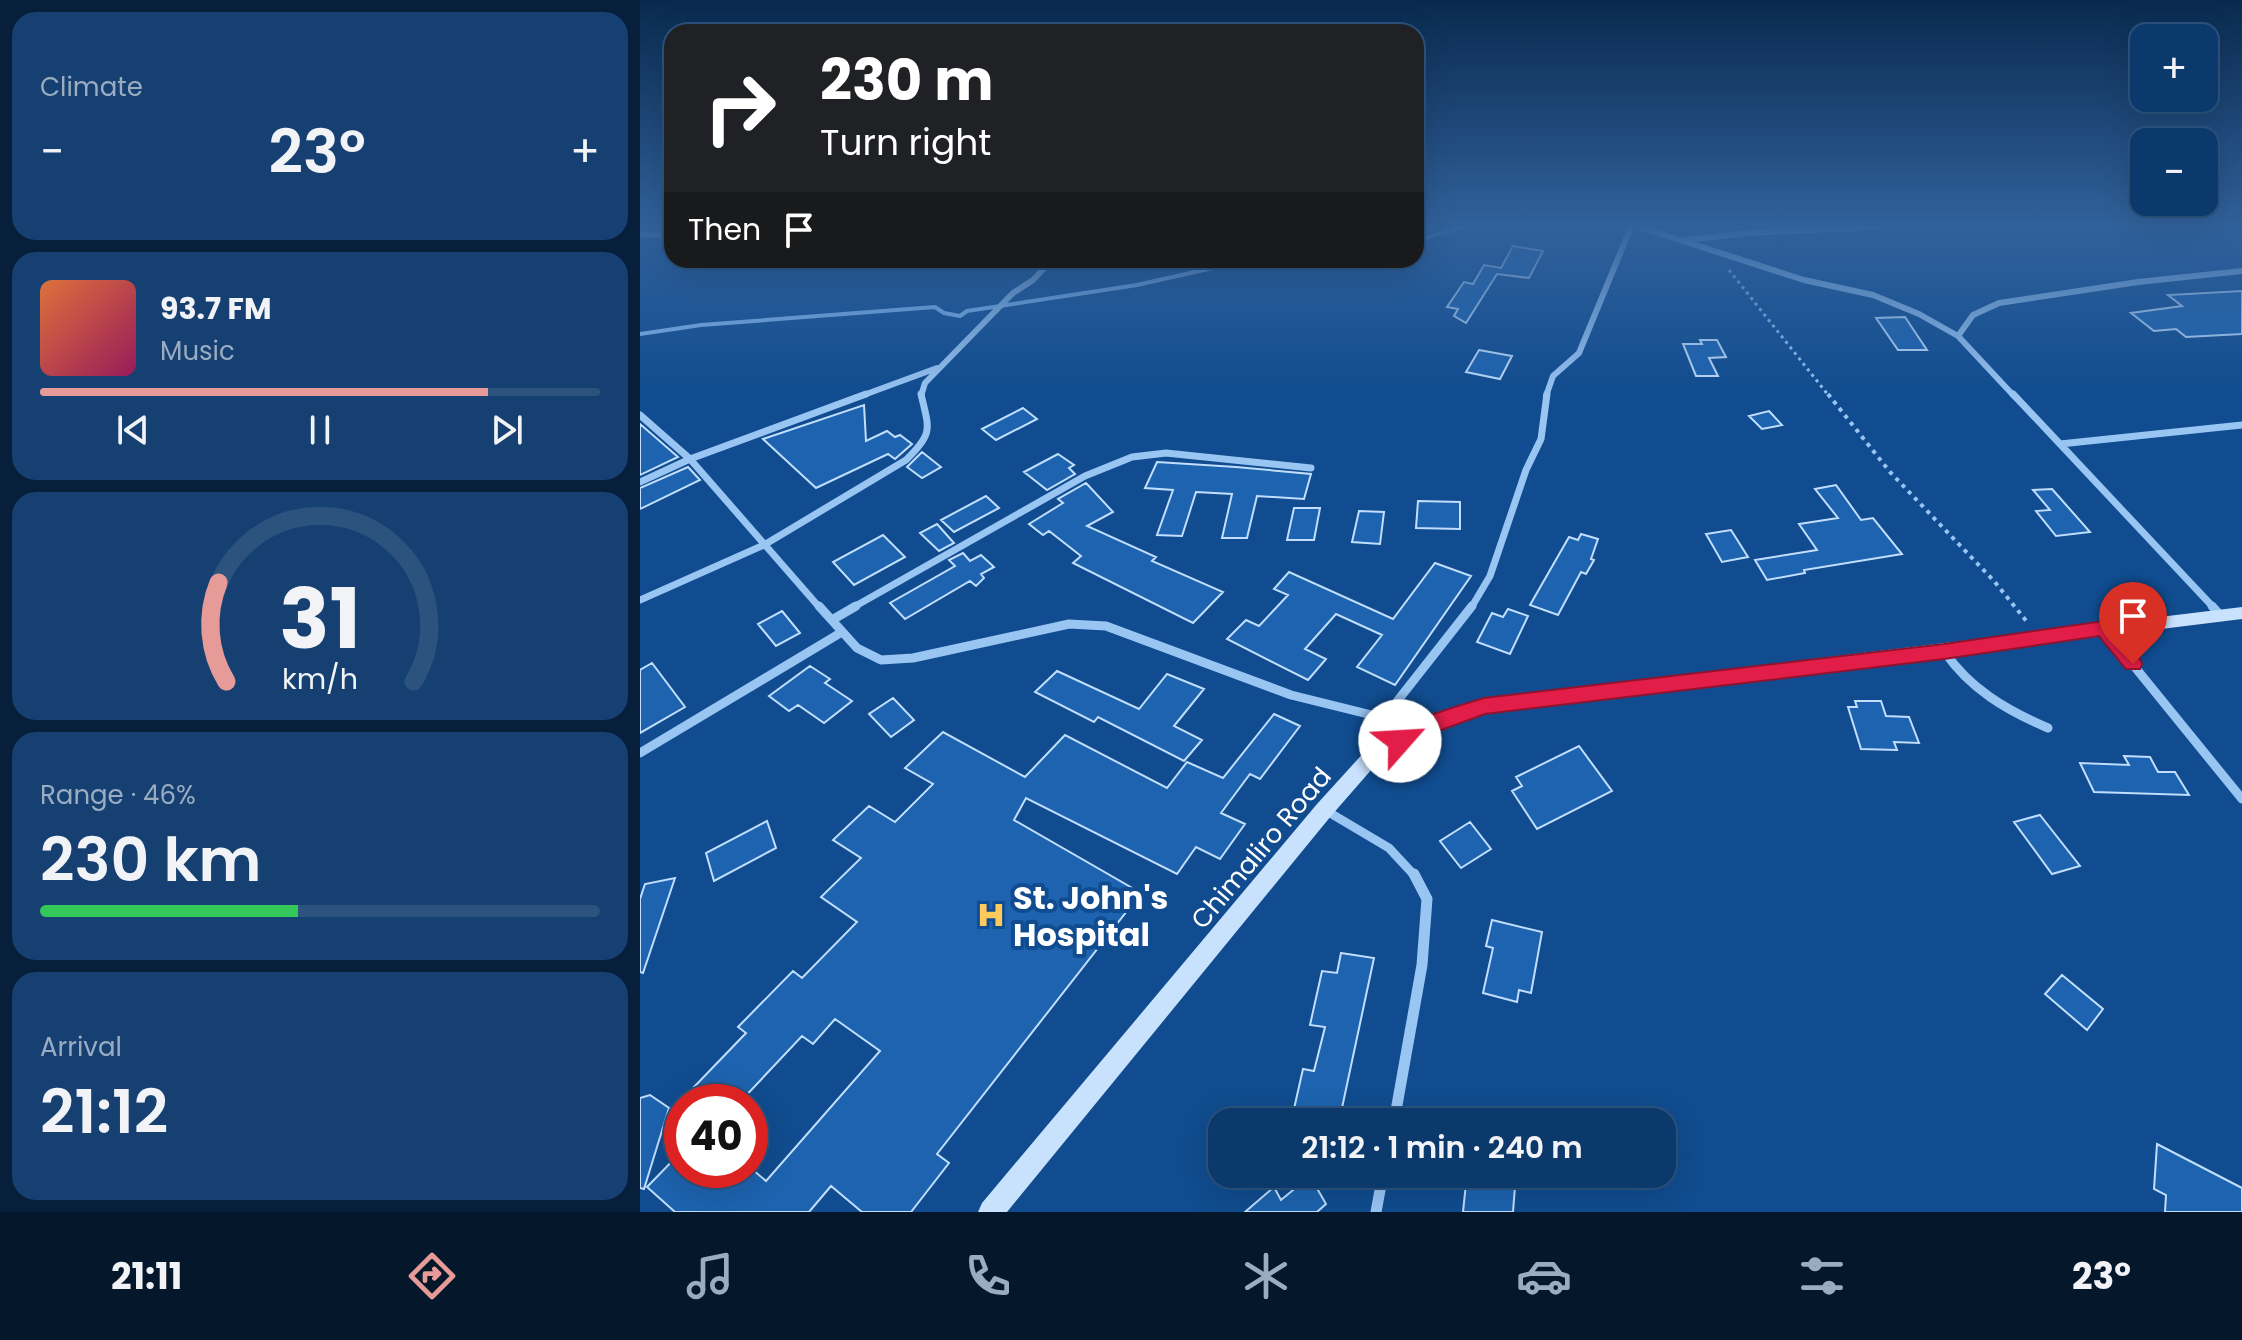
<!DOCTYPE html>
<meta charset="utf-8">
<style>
:root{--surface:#0c396b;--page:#154071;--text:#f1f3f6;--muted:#9aacc1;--line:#2c537e;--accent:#e69b98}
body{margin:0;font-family:Poppins,sans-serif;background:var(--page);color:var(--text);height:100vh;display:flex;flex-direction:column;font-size:30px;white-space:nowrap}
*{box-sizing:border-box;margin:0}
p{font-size:26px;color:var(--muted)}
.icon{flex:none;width:44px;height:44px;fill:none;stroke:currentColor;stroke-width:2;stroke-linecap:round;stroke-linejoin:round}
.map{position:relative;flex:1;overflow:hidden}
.panel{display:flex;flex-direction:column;gap:12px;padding:12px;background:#071f3b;width:640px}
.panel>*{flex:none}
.hud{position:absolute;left:24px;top:24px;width:760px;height:244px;border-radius:24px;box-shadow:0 8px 32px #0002,0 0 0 2px var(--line);background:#202124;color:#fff;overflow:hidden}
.buttons{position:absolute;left:1490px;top:24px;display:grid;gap:16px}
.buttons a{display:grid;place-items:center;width:88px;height:88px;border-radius:16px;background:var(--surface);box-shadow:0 8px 32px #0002,0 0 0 2px var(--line);font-size:40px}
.speed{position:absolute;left:24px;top:1084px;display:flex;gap:16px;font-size:40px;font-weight:700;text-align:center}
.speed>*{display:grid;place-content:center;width:104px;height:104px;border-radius:50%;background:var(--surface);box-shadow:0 8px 32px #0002,0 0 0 2px var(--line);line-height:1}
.speed .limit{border:12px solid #d22;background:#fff;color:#111}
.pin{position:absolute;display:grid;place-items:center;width:68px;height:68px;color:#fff;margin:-82px -34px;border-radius:50% 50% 50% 0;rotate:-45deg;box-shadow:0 0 8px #0007}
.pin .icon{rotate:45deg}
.me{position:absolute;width:88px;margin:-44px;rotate:64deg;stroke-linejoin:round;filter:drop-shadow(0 0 6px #0008)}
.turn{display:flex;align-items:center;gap:28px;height:168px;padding:0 24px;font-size:36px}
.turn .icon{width:104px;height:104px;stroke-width:2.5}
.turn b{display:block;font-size:56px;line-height:68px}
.then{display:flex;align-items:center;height:76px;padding:0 24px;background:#0003;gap:16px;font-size:30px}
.big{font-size:60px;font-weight:600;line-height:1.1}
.panel .tile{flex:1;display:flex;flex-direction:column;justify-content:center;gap:12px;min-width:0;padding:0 28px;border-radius:24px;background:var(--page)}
.panel .dial{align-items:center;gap:0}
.dial svg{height:208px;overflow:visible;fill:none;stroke:var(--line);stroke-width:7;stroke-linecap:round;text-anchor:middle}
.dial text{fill:var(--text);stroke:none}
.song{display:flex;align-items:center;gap:24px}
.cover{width:96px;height:96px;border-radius:12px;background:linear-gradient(135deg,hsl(20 70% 55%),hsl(330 70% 35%))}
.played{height:8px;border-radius:4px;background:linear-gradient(90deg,var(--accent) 80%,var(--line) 80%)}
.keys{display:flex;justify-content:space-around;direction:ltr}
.heat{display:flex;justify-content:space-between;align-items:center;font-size:44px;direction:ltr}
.charge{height:12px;border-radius:6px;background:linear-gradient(90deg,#34c759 46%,var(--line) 0)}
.trip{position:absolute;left:568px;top:1108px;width:468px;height:80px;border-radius:24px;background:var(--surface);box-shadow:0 8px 32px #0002,0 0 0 2px var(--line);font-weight:600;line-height:80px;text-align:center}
.dock{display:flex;height:128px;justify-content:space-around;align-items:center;background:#05172b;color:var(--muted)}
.dock .icon{width:56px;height:56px}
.dock .current{color:var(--accent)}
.dock b{font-size:36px;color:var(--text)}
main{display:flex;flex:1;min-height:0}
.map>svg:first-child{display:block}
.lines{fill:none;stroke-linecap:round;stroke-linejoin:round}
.stream{stroke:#8bc0f6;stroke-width:4}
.building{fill:#1d63af;stroke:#c1defd;stroke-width:2}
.path-far1{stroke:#99c5f3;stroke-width:3;stroke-dasharray:3 4;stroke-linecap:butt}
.path{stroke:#99c5f3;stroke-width:4;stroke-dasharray:4 5;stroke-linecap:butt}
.street-far3{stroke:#99c5f3;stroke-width:6}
.street-far2{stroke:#99c5f3;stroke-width:7}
.street-far1{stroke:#99c5f3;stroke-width:9}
.street{stroke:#99c5f3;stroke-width:11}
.secondary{fill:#c8e1fd;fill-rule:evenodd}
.route{fill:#e11d48;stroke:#92132f;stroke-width:2}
.labels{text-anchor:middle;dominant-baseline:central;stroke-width:8;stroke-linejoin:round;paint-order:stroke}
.street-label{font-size:26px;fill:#fff;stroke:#104c8f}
.near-poi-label{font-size:32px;font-weight:bold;fill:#fff;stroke:#104c8f;text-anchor:start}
</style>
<main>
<section class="panel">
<div class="tile"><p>Climate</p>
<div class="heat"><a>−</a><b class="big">23°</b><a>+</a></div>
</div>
<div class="tile">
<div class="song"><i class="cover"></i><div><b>93.7 FM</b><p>Music</p></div></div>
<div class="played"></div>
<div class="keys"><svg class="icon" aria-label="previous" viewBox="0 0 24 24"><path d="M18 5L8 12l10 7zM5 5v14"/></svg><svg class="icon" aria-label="pause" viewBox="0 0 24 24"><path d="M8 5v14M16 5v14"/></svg><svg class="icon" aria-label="next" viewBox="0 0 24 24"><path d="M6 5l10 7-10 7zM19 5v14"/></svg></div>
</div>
<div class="tile dial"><svg viewBox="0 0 100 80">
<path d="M14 69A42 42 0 1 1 86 69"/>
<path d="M14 69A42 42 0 0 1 11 31" stroke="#e69b98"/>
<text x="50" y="56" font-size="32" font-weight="700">31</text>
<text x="50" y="72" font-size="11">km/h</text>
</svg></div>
<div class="tile"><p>Range · 46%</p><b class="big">230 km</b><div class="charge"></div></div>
<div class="tile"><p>Arrival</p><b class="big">21:12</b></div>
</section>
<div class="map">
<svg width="1602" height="1212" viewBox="0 0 1602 1212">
<rect width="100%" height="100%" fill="#104c8f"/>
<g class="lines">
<path class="stream" d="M776,240L825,227
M0,334L61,325L295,307L304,313L320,316L327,311L497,285L599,262L627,260"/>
</g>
<path class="building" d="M873,246L903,251L889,278L857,274L826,323L814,316L818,309L807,307L824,282L833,284L844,265L861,268Z
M1602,291V334L1546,337L1536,329L1514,331L1491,313L1542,306L1528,295Z
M1265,317L1287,350H1258L1236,318Z
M1060,340H1077L1086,357L1069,358L1078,376H1056L1043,344H1062Z
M839,350L872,356L860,379L826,372Z
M224,405L226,441L247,431L255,437L260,435L272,444L255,459L248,454L176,488L123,439Z
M383,408L397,419L356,440L342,429Z
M1129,411L1142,425L1122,429L1109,416Z
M0,424L38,457L0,475Z
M282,452L301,467L282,478L267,467Z
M418,454L434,465L429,468L435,474L407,490L384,472Z
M517,462L596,467L671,474L664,499L617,496L607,538H582L592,494L556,492L542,536L517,535L533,490L505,488Z
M48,467L60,480L0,509V488Z
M446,483L473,512L447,526L516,557L512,561L583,592L553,623L433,563L441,556L409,531L403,535L389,524L423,503L418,499Z
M1196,485L1221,520L1233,518L1262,554L1164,570L1165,573L1127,580L1115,560L1177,550L1159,524L1198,518L1175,489Z
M1412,489L1450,532L1416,536L1396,511L1410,510L1393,490Z
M346,496L359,508L314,532L301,520Z
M778,501L820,502V529L776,528Z
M654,508H680L674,540H647Z
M719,511L744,512L740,544L712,542Z
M297,524L314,543L299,551L280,533Z
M1091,530L1108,557L1082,562L1066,534Z
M941,534L958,539L951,559L954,560L946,574L941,572L918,615L890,605L929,537L938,540Z
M243,535L265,557L214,585L193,562Z
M323,553L330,561L341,555L354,567L341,574L344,578L336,586L330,581L265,619L250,603L315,566L309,560Z
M795,563L831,576L755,685L717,667L742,635L696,614L665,649L686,659L668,680L587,639L606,620L619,626L648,595L634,589L649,572L753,619Z
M868,609L888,616L870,654L837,642L852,613L863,617Z
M142,611L160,633L136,646L118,624Z
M12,663L45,707L0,733V670Z
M170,666L190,679L185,683L212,701L184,723L158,705L149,711L129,696Z
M417,671L499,709L527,674L564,689L534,726L562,740L544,761L458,717L454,722L395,692Z
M253,698L274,720L251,737L229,714Z
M1215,701H1241L1246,716L1269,717L1279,743L1254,742L1257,750L1221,749L1208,707H1217Z
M634,714L660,726L620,779L610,774L581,813L605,824L580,859L556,847L537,874L386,798L374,820L501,893L297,1154L309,1163L271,1212H222L191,1186L169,1212H35L7,1187L42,1151V1170H113L126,1181L240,1051L195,1019L173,1044L162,1036L100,1102H72L54,1087L106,1033L98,1027L153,971L162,978L217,922L181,897L221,858L193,840L229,806L255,822L293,784L265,768L303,732L385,777L425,735L527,788L547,762L583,778Z
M939,746L972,791L897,829L872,791L882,786L876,777Z
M1484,756L1510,757L1518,772H1535L1549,795L1454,792L1440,763L1489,765Z
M1400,815L1440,866L1412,874L1374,822Z
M127,821L136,848L74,881L66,853Z
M830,822L851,849L821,868L800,841Z
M35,878L3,973L0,972V899L5,884Z
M852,920L902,932L891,993L879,990L877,1002L843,993L853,948L846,946Z
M701,953L734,958L699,1122H651L663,1069L674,1071L685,1027L670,1025L682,971L697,973Z
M1422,975L1463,1009L1447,1030L1405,994Z
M10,1095L29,1108L4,1189L0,1188V1098Z
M1517,1144L1602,1188V1212H1525L1526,1195L1514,1189Z
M827,1174H876L873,1212H823Z
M670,1176L686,1204L677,1212H605L634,1187L641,1200Z"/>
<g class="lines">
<path class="path-far1" d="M1089,270L1189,396"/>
<path class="path" d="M1188,394L1250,472L1354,581L1388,623"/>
<path class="street-far3" d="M1000,227L1164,280L1233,295L1279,314L1318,336
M0,234L32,235
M1045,240L1108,233L1237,227
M221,396L297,368
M281,396L285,383L373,293L393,280L412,260
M906,396L913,376L939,353L991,227
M1374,396L1318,336L1333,315L1359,303L1498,282L1602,271"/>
<path class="street-far2" d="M1373,394L1574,608
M0,415L50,459L180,608
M1420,444L1602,425
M0,482L50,459L226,394
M0,600L124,545L266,460C294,433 289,429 281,394
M212,608L445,476L492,457L526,453L671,468
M831,608L850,576L886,470L901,439L907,394"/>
<path class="street-far1" d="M179,606L217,648L241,660L273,658L429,624L466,626L651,695L744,718
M1572,606L1581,616
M192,620L216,606
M1464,629L1602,799
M1304,651C1330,689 1366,710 1408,728
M0,753L202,632
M734,754L744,718L832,606
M685,810L749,848L775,876"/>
<path class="street" d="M754,1122L782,965L787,899L774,874
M736,1212L743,1174"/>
<path class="secondary" d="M1602,607V619L845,713L792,732L739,761L691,816L367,1212H338L342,1203L677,804L727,749L780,722L844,699Z"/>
</g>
<linearGradient id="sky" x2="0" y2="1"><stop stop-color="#092a4f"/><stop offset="0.57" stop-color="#31619b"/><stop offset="1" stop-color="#31619b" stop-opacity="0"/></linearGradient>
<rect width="1602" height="396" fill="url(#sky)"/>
<path class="route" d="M1464,621L1470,623L1500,659L1502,664L1500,669H1486L1459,636L1304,659L845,714L793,733L760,750L752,747L749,741C759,721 822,705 844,698L1304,644Z"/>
<defs>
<symbol id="hospital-bare" viewBox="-9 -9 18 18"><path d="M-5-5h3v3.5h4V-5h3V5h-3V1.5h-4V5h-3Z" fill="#ffca5b" stroke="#104c8f" stroke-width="2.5" paint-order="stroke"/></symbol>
</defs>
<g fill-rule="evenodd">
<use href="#hospital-bare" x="331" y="895" width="40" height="40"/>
</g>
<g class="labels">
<g class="street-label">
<text transform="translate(621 848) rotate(-50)">Chimaliro Road</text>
</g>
<g class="near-poi-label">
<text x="373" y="897">St. John's<tspan x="373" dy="37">Hospital</tspan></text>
</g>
</g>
</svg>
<div class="buttons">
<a>+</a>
<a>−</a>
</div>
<div class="speed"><div class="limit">40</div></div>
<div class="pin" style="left:1493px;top:664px;background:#d93025"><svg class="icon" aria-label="arrive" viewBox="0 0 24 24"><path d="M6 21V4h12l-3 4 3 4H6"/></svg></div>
<svg class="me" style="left:760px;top:741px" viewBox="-20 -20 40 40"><circle r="19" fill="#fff"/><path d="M0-13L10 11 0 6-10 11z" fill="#e11d48"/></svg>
<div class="trip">21:12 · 1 min · 240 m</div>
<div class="hud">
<div class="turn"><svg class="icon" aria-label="right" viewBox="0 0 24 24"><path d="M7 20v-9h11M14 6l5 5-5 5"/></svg><div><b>230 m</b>Turn right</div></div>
<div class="then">Then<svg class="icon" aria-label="arrive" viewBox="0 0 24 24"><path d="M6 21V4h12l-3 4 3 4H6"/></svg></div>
</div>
</div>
</main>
<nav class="dock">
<b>21:11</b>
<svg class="icon current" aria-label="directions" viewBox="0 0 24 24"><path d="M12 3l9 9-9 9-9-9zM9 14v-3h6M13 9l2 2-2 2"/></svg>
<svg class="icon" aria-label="music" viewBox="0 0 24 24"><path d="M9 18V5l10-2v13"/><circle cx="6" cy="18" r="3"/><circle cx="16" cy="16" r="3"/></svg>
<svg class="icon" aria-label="phone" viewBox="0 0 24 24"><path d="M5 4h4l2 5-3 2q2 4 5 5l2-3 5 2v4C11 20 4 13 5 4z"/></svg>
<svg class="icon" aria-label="climate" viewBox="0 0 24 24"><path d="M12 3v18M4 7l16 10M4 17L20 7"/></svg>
<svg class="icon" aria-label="car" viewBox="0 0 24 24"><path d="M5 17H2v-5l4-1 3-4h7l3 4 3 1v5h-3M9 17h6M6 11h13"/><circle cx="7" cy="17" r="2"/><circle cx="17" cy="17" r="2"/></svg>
<svg class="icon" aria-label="filters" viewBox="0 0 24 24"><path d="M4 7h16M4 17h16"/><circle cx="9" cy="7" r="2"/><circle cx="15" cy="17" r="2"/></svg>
<b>23°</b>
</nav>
